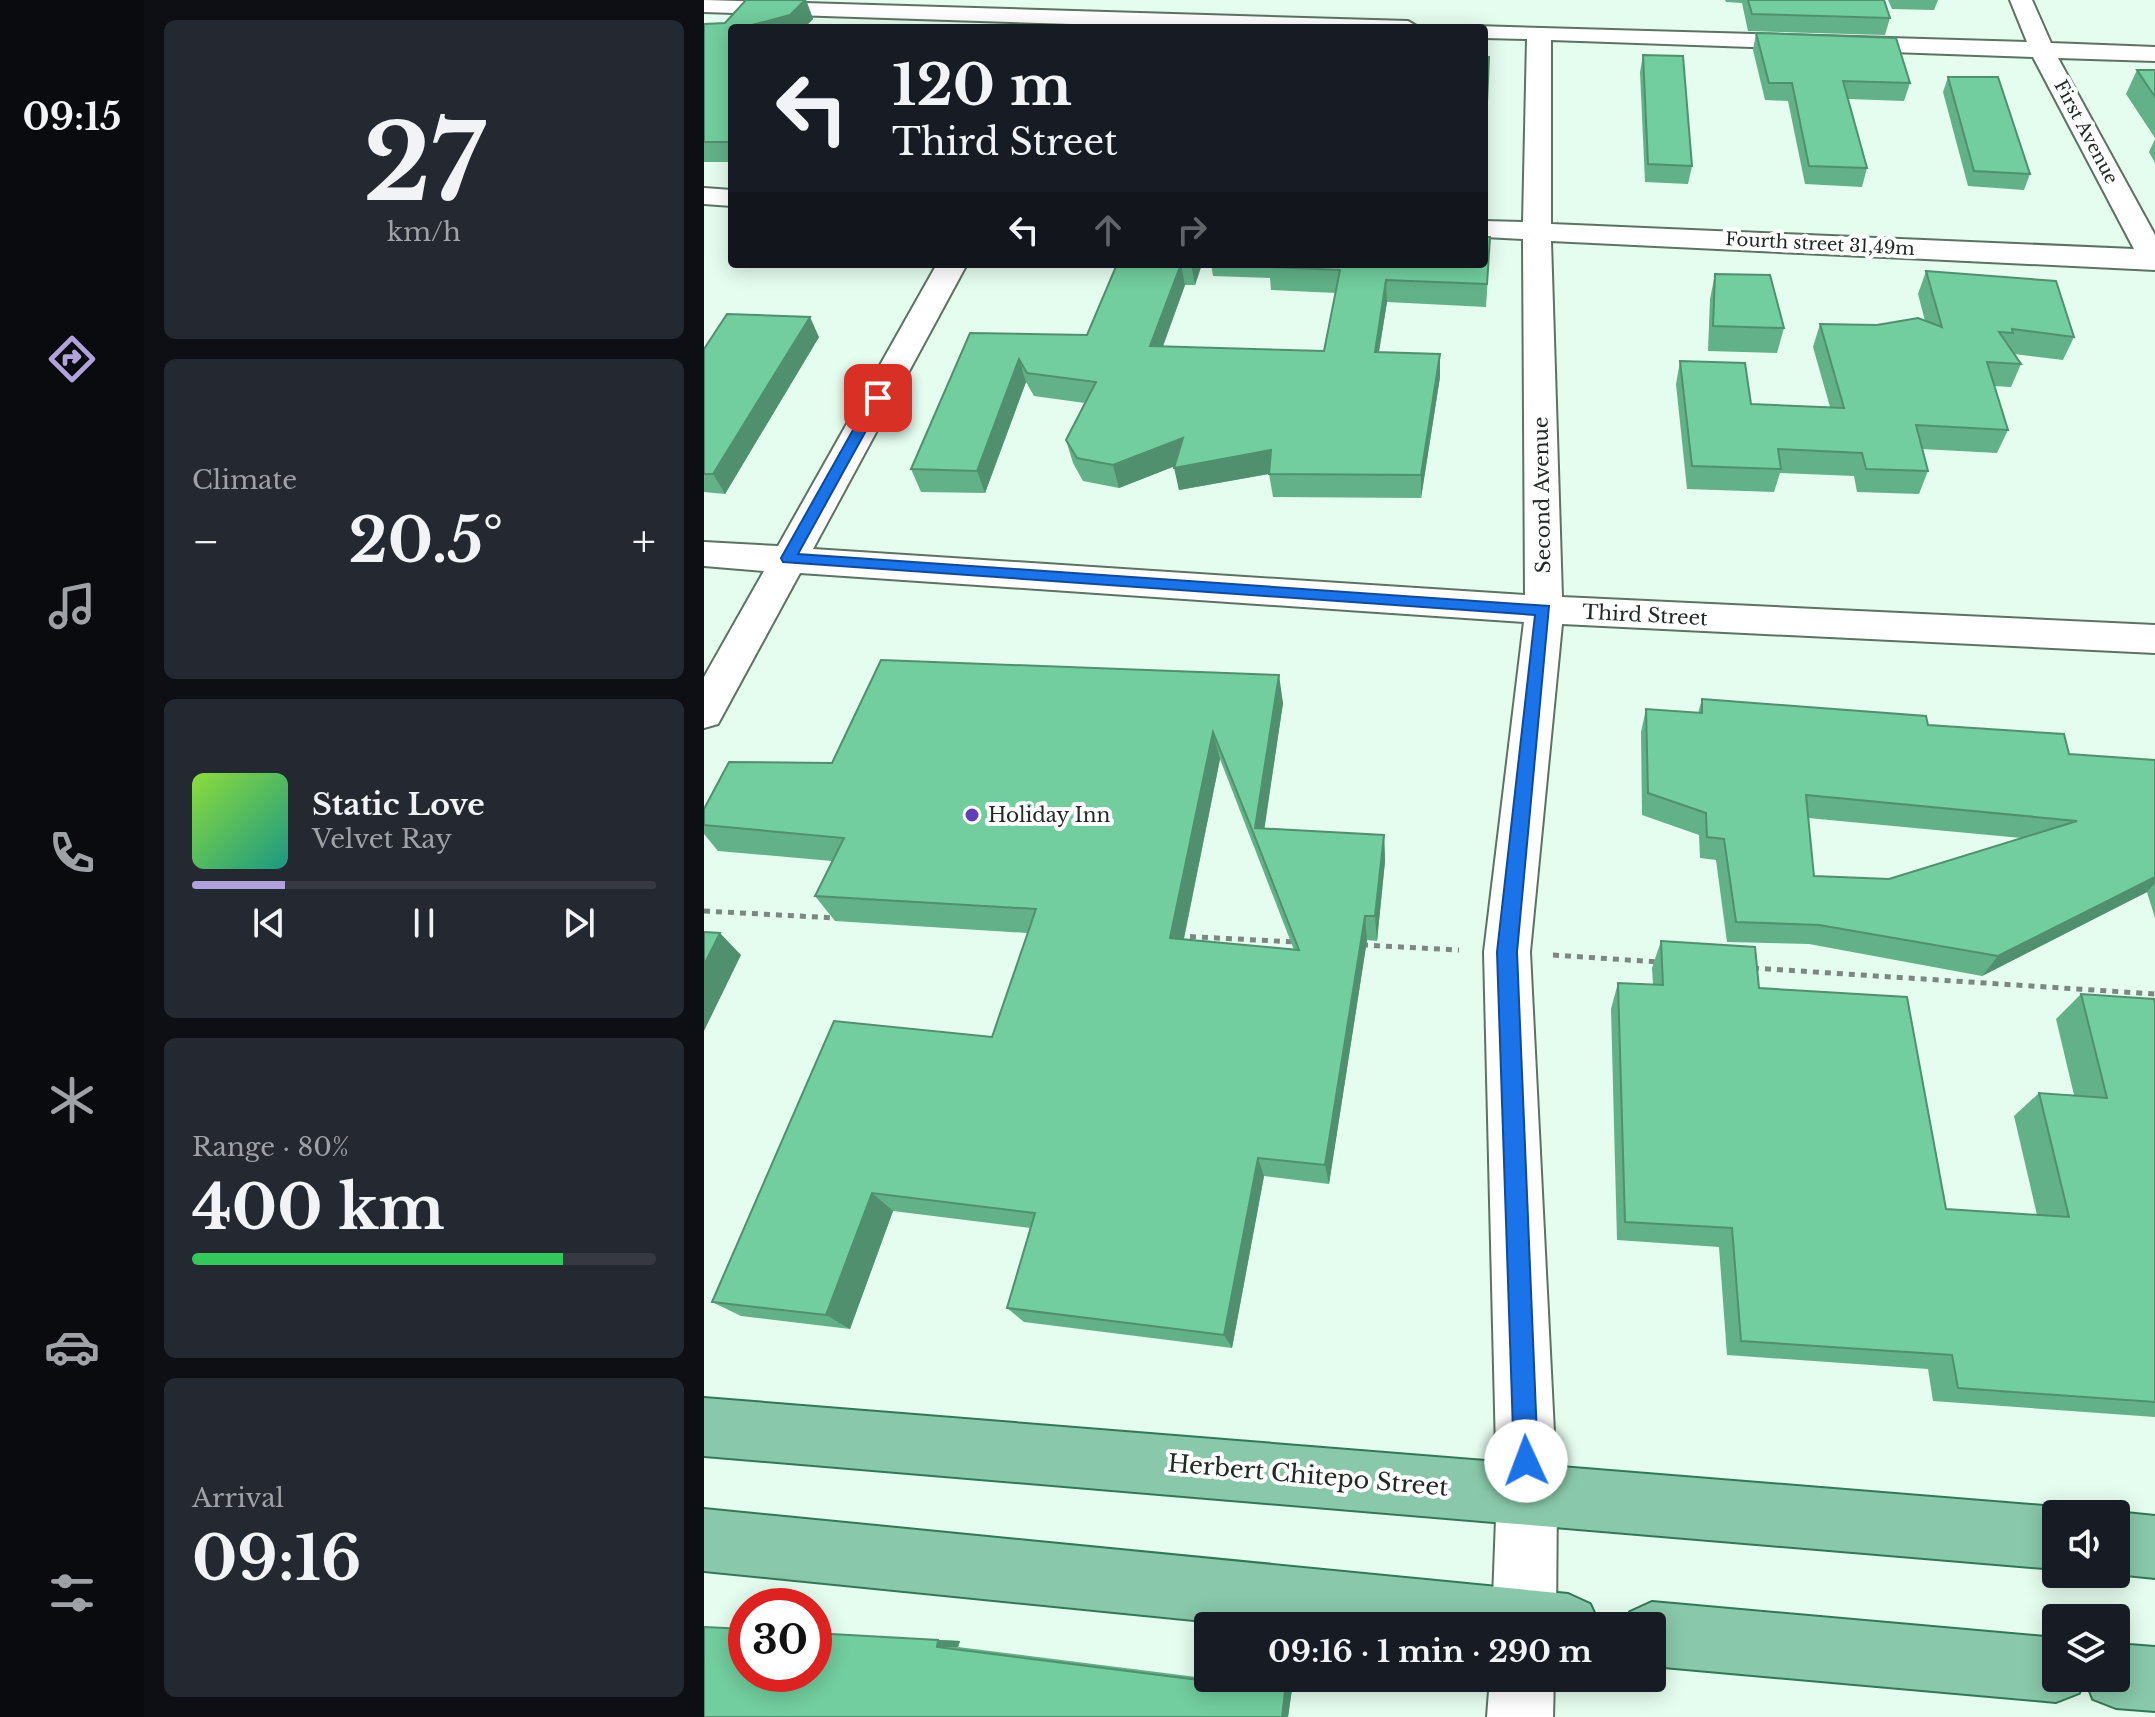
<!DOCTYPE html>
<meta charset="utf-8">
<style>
:root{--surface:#171b24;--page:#242831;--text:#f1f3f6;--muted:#9ea1a6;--line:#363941;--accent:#b0a2da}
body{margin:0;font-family:"Libre Baskerville",serif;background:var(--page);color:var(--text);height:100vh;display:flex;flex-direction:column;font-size:30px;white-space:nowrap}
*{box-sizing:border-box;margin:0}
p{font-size:26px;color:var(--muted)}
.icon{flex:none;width:44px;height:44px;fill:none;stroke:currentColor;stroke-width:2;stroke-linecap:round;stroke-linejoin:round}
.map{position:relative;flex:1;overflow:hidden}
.drawer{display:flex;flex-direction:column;gap:20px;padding:20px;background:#0d0f14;width:560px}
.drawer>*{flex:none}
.banner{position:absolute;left:24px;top:24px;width:760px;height:244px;border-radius:8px;box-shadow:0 4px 20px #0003;background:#171b24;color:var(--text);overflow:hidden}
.tools{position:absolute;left:1338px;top:1500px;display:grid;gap:16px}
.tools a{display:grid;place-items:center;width:88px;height:88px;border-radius:8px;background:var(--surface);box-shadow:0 4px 20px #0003;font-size:40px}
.speed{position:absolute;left:24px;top:1588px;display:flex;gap:16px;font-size:40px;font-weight:700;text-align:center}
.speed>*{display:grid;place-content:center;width:104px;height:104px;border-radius:50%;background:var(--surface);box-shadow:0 4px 20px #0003;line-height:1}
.speed .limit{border:12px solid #d22;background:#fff;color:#111}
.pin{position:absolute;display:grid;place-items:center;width:68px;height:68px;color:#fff;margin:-34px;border-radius:16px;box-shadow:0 4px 12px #0006}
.me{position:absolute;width:88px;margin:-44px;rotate:358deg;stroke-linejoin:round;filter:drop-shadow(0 0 6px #0008)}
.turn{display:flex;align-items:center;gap:28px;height:168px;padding:0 32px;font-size:36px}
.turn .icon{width:104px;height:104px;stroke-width:2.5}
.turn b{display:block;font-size:56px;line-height:68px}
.lanes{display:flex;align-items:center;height:76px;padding:0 32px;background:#0003;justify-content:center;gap:40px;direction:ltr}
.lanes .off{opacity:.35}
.big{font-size:60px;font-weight:700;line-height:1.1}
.drawer .tile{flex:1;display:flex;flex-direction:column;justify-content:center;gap:12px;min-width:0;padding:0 28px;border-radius:12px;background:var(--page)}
.drawer .dial{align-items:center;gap:0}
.dial b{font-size:104px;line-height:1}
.song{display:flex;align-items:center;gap:24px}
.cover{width:96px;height:96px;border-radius:12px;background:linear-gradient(135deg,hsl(90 70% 55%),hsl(170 70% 35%))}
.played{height:8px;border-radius:4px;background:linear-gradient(90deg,var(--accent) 20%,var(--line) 20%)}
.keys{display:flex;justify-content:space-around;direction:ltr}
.heat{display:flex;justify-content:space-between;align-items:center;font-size:44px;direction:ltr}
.charge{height:12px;border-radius:6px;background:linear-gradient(90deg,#34c759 80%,var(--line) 0)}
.trip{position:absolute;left:490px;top:1612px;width:472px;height:80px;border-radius:8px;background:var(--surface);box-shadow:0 4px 20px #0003;font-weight:700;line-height:80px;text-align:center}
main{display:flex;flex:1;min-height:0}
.dock{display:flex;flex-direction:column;width:144px;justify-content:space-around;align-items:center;background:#090b0e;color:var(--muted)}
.dock .icon{width:56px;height:56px}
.dock .selected{color:var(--accent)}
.dock b{font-size:36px;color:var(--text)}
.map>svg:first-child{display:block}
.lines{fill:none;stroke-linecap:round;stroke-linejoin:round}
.minor-casing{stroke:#5d7265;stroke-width:4}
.major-casing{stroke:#317856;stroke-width:4}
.path{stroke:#7a8980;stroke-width:5;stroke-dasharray:6 6;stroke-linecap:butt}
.minor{fill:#fff;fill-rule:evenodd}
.major{fill:#89c8aa;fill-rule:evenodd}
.wall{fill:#62b188;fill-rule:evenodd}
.shaded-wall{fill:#50906f}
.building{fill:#72ce9e;stroke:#50906f;stroke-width:2;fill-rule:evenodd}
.route{fill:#1a73e8;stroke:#114b97;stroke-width:2}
.poi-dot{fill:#603fb7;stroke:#fff;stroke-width:3}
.labels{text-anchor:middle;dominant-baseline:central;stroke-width:8;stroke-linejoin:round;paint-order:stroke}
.far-street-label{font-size:18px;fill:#202924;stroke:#fff}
.street-label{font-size:20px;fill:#202924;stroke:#fff}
.poi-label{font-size:20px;fill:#202924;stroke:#fff;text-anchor:start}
.near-street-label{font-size:24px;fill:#202924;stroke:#fff}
</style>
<main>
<nav class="dock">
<b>09:15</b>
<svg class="icon selected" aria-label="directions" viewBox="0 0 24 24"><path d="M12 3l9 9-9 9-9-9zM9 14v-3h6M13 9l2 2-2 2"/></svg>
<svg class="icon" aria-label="music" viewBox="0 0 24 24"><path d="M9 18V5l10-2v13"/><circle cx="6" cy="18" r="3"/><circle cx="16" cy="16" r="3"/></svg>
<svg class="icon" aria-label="phone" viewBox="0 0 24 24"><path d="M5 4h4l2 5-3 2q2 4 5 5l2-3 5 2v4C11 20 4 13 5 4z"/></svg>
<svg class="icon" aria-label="climate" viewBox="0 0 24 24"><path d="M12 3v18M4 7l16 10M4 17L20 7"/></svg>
<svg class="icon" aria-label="car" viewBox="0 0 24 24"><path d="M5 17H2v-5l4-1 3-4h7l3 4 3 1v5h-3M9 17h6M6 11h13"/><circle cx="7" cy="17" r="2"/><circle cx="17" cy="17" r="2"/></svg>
<svg class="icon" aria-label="filters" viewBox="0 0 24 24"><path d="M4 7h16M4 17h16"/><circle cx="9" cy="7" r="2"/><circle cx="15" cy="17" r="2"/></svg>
</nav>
<section class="drawer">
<div class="tile dial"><b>27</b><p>km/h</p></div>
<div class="tile"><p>Climate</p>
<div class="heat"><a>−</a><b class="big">20.5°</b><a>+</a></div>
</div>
<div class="tile">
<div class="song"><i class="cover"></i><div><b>Static Love</b><p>Velvet Ray</p></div></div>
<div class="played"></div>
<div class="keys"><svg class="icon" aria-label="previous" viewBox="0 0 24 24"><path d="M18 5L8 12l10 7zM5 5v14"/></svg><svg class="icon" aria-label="pause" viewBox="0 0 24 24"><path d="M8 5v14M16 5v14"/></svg><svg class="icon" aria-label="next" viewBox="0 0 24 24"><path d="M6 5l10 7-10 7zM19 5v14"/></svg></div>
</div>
<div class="tile"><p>Range · 80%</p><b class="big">400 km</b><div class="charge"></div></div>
<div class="tile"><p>Arrival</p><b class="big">09:16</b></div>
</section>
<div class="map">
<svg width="1451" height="1717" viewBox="0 0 1451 1717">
<rect width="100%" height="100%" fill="#e5fdef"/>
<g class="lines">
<defs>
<path id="minor" d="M0,0L704,21L716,28H493L0,12Z
M1306,0H1328L1347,43L1451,47V61L1354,58L1451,235V270L847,241L858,597L1451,625V653L858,624L826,952L853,1492L852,1626H788L793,1492L780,952L820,622L96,573L14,724L0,728V677L60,571L0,566V542L74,546L233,264H263L109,549L821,595L819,239L780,237V221L819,222L823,39L780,38V28L772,26L1323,42ZM847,40L1329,57L1430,249L847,224Z
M0,188L28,190V206L0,204Z
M786,1678H850L849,1717H783Z"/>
<path id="major" d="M0,1398L1352,1507L1368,1514H1352V1569L0,1456Z
M0,1509L864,1594L886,1604L896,1626H550L0,1571Z
M1412,1512L1451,1516V1578L1412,1574V1514H1408Z
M948,1602L1352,1638V1678H1412V1644L1451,1647V1711L1412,1708L1389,1699L1381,1678L1375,1693L1352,1702L948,1666V1626H920L926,1612Z"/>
</defs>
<use href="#minor" class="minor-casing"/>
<use href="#major" class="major-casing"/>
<path class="path" d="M0,911L132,918
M474,936L592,942
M658,945L755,950
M849,955L955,962
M1049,968L1451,994"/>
<use href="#minor" class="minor"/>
<use href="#major" class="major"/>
</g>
<path class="wall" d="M42,0H127H102L109,19L100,28H28V162H0V24L21,23Z
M1021,0H1180L1186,18L1181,35L1044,31L1038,3L1022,2Z
M1184,0H1234L1230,10L1188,9Z
M1052,33L1206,83L1200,101L1144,99L1163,168L1158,187L1101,184L1084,101L1061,100L1049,50Z
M939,55L988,166L984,184L941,182L936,72Z
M1433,70H1451V138L1422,94Z
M1244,77L1326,174L1320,190L1264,186L1239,92Z
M1451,139V163L1445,152Z
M785,260L782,307L683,302L675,352L736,377L717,498L569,497L565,474L475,490L471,466L415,488L379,481L369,463L362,440L381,403L330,396L322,382L281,493L217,492L207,469L266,333L383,335L413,264H498L491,285H481L459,346L620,351L632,293L567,290L566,278L509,276L507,264H780Z
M1222,271L1370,337L1359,360L1310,354L1317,364L1307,387L1290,386L1304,430L1293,453L1218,449L1224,471L1215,494L1153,492L1150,476L1076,473L1070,492L983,489L972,384L976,361L1047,404L1126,407L1109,347L1116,324L1173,325L1221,321L1214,294Z
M1011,274L1080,328L1073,353L1004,351L1006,299Z
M115,337L21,494L0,492V349Z
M998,699L1224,725L1365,754L1451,760V918L1443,892L1278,976L1105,944L1023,942L1012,860L996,858L995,835L938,815L937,732L942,709L994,713ZM1104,818L1317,838L1185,879L1110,876Z
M579,703L560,828L680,835L681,861L673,941L663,940L625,1184L560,1176L528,1348L320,1322L303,1308L327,1228L189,1211L146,1329L37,1316L8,1302L288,1037L324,933L131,921L111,896L128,861L14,851L0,834V809L128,763ZM516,759L590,950L480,939Z
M957,941L1055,988L1242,1209L1333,1215L1310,1116L1335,1093L1370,1095L1352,1019L1377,994L1451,1003V1417L1229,1401L1224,1369L1023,1355L1015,1247L913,1240L907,1009L914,983L949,985L948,968Z
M110,1633L256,1641L254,1647L588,1689L584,1717Z"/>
<path class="shaded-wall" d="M101,0H102L109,19L100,28H37Z
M477,264L481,285L451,368L446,346Z
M487,264H498L491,285Z
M682,280L683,302L671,375V352Z
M106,317L115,337L21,494L9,474Z
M736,354V377L717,498V475Z
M315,359L322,382L281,493L273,471Z
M479,438L484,461L415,488L409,465Z
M567,450L570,473L475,490L470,468Z
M575,675L579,703L557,852L551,828Z
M509,732L516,759L475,962L466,938Z
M680,835L681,861L673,941L671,916Z
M1451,877V883L1443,892L1278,976L1294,956Z
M661,916L663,940L625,1184L621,1165Z
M16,933L37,955L0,1031V965Z
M554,1158L560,1176L528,1348L520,1335Z
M168,1193L189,1211L146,1329L122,1315Z
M234,1640L256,1641L254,1647H233Z
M588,1689L584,1717H578L581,1691Z"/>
<path class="building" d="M42,0H101L86,15L37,28H28V142H0V24L21,23Z
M1044,0H1180L1186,18L1048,14Z
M1052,33L1192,38L1206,83L1139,81L1163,168L1105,166L1088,83H1065Z
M939,55L979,56L988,166L944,164Z
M780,57H785L780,171Z
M1433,70H1451V97Z
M1244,77H1294L1326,174L1270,171Z
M780,237H786L783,284L682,280L671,352L736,354L717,475L565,474L567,450L470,468L479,438L409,465L373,458L362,440L392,382L323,373L315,359L273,471L207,469L266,333L383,335L413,264H477L446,346L620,351L636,270L564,267L565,264H780Z
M1222,271L1352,281L1370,337L1308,329L1309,333L1295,332L1317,364L1283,362L1304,430L1212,425L1224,471L1162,469L1158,453L1074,449L1077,469L988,466L976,361L1041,363L1047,404L1140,408L1116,324L1173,325L1214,318L1238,327Z
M1011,274L1066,275L1080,328L1009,326Z
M23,314L106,317L9,474H0V349Z
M177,660L575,675L551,828L680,835L671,916H661L621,1165L554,1158L520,1335L303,1308L331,1213L168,1193L122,1315L8,1302L130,1021L288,1037L332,909L111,896L140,838L0,825V809L25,762L128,763ZM509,732L547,827L595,950L466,938Z
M998,699L1222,716L1224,725L1360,734L1365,754L1451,760V877L1294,956L1115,925L1032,922L1020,839L1003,837L1002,813L944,793L942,709L998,713ZM1102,795L1373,821L1185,879L1110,876Z
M0,932L16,933L0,965Z
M957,941L1051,947L1055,988L1203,997L1242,1209L1365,1217L1335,1093L1403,1098L1377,994L1450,999L1451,1003V1402L1254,1388L1248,1355L1037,1341L1028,1228L921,1222L914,983L959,985Z
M0,1627L42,1629V1674H110V1633L234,1640L233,1647L581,1691L578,1717H0Z"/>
<path class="route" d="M174,394L180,398L94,554L845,606L813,952L834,1461L831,1469L822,1473L814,1469L810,1461L793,952L831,615L79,562L77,558L167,398Z"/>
<circle class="poi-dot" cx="268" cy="815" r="8"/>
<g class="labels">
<g class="far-street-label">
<text transform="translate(1382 132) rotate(62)">First Avenue</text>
<text transform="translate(1116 244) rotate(3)">Fourth street 31,49m</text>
</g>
<g class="street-label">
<text transform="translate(838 495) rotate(-91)">Second Avenue</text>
<text transform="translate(941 615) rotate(3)">Third Street</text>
</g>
<g class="poi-label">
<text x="284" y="815">Holiday Inn</text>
</g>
<g class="near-street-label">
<text transform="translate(604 1475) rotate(5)">Herbert Chitepo Street</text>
</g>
</g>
</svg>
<div class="tools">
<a><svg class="icon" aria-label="sound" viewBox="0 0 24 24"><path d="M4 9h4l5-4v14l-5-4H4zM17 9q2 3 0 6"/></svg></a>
<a><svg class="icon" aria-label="layers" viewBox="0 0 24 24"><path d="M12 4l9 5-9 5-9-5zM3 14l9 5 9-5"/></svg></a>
</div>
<div class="speed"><div class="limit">30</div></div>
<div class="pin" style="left:174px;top:398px;background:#d93025"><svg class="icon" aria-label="arrive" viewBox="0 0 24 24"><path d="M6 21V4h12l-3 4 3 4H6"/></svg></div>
<svg class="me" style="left:822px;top:1461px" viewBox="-20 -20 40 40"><circle r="19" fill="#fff"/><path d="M0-13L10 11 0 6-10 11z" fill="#1a73e8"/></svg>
<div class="trip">09:16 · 1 min · 290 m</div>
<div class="banner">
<div class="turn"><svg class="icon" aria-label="left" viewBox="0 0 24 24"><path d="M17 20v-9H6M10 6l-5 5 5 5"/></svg><div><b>120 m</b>Third Street</div></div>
<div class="lanes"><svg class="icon" aria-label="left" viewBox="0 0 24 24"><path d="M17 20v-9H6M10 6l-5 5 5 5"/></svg><svg class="icon off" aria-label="ahead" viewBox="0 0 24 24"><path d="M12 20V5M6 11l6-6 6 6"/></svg><svg class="icon off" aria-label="right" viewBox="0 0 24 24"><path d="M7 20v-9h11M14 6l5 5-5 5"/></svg></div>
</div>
</div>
</main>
